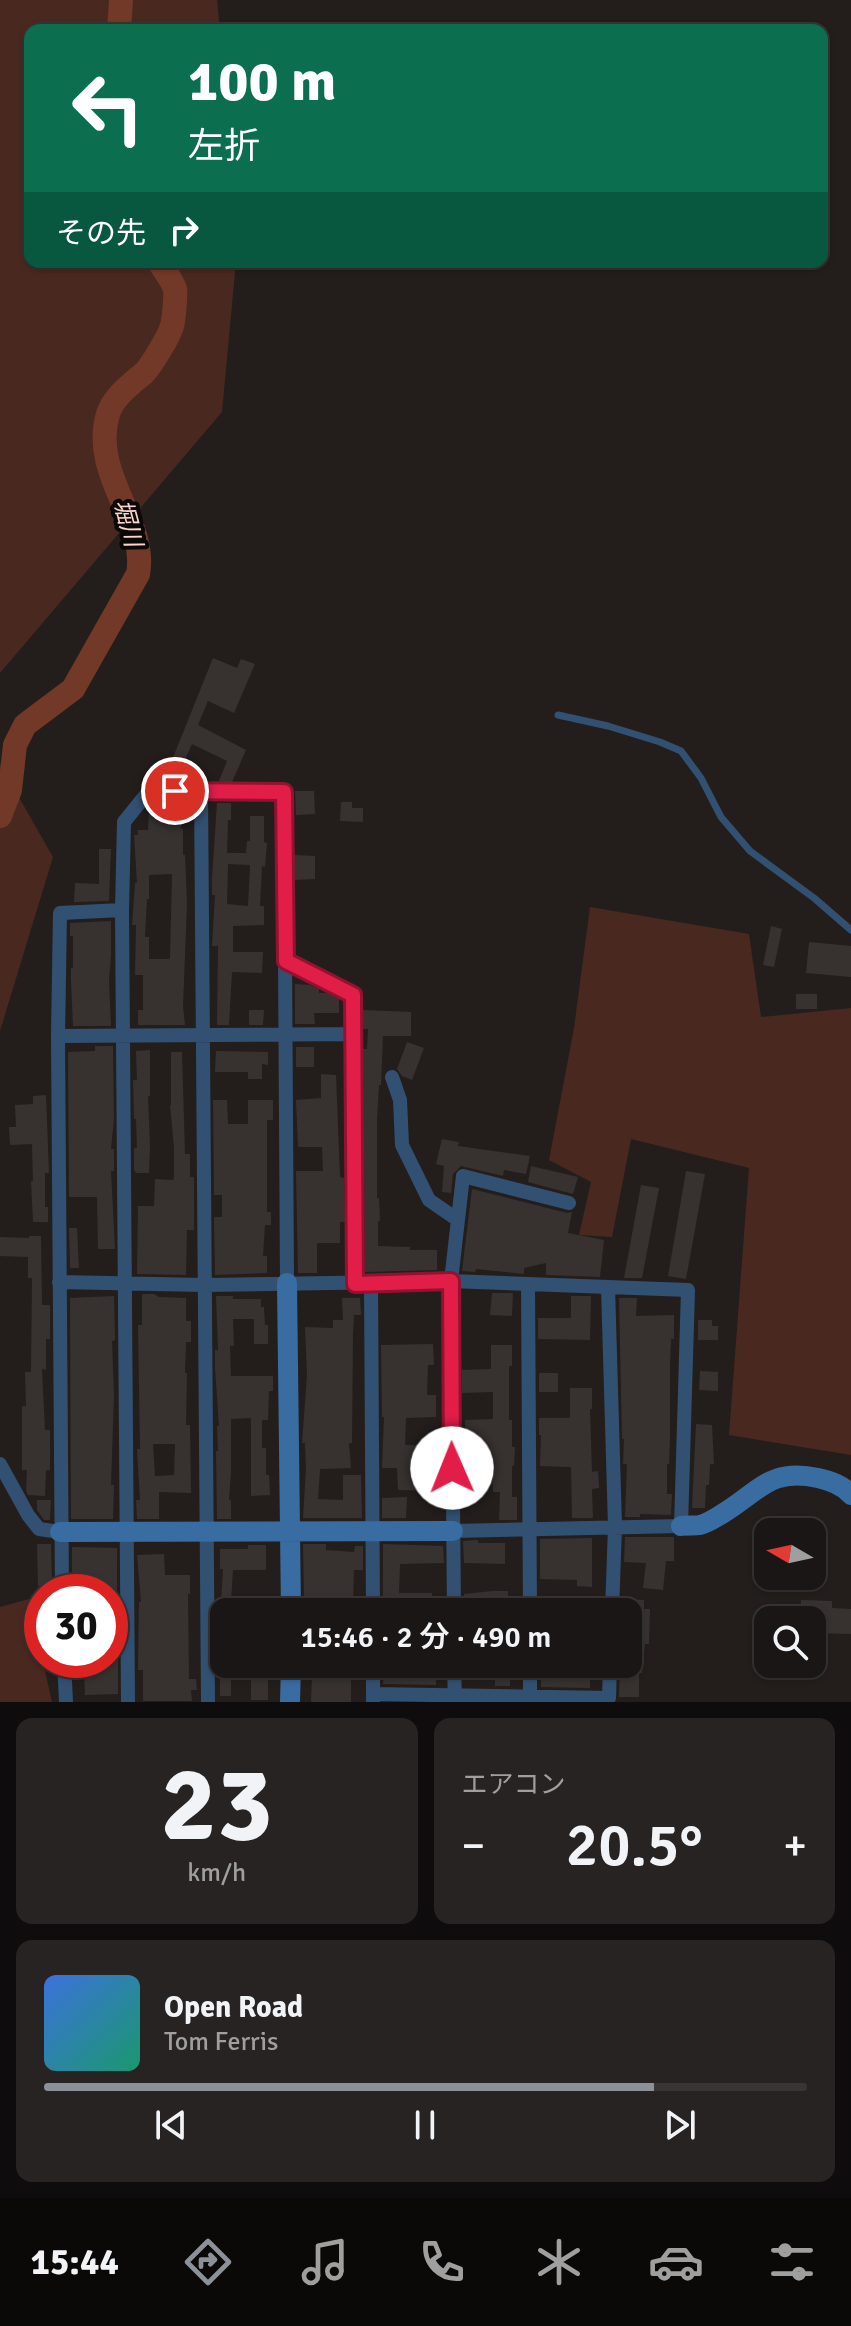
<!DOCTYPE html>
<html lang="ja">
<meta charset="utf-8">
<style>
:root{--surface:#1a1615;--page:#272322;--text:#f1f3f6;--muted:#9f9fa0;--line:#383534;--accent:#8c9099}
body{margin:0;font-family:Signika,"Noto Sans JP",sans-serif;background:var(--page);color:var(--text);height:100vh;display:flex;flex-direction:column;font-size:30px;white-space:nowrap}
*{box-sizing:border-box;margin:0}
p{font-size:26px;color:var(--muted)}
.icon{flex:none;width:44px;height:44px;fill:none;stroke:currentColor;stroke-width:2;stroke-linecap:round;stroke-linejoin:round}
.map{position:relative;height:1702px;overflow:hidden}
.panel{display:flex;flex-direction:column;gap:16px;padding:16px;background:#0e0c0c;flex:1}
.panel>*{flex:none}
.top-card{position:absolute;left:24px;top:24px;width:804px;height:244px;border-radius:16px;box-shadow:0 2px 6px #0004,0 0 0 2px var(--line);background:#0b6e4f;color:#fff;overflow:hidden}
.needle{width:52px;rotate:279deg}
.buttons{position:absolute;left:754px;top:1518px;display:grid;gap:16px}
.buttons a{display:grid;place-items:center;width:72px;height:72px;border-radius:16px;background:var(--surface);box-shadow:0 2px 6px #0004,0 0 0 2px var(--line);font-size:40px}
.speed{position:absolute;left:24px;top:1574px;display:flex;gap:16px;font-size:40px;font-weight:700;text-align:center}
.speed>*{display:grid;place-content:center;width:104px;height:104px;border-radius:50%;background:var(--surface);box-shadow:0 2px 6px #0004,0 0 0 2px var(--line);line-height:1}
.speed .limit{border:12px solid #d22;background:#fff;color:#111}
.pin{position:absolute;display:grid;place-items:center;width:68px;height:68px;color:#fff;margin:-34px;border:4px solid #fff;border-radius:50%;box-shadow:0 2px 8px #0007}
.me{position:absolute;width:88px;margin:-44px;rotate:359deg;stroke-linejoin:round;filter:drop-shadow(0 0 6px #0008)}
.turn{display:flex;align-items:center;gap:28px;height:168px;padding:0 32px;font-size:36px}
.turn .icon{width:104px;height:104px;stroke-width:2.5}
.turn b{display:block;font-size:56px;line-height:68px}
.then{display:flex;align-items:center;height:76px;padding:0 32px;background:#0003;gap:16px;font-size:30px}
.big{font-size:60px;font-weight:600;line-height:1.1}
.panel .widget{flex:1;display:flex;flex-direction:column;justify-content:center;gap:12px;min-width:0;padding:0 28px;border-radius:16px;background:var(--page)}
.panel .dial{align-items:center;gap:0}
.dial b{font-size:104px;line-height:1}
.song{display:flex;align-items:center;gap:24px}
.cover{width:96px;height:96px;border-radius:12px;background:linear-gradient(135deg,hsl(220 70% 55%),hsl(160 70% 35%))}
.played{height:8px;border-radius:4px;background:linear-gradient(90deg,var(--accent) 80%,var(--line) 80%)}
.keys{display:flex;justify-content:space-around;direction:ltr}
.heat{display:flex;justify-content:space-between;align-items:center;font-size:44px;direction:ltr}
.panel .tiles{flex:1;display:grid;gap:16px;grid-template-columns:1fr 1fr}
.widget:last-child{grid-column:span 2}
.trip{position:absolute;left:210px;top:1598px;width:432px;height:80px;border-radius:16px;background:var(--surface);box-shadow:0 2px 6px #0004,0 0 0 2px var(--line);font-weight:600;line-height:80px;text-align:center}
.tabs{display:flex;height:128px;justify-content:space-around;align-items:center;background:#0a0908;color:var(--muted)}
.tabs .icon{width:56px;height:56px}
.tabs .current{color:var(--accent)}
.tabs b{font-size:36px;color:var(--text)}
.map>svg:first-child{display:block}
.green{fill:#49281f}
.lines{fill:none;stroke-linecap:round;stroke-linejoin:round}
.river{stroke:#733928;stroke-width:24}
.building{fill:#373230;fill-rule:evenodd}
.lane{stroke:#325172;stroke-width:7}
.street{stroke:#325172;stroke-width:14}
.secondary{stroke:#396da1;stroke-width:20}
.route-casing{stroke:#92132f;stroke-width:20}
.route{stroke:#e11d48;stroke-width:14}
.labels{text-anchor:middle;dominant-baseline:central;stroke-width:8;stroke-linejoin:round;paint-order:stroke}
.water-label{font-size:24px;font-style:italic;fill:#fdd6cb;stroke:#0b0808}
</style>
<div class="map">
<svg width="851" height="1702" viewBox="0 0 851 1702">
<rect width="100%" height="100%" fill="#231e1c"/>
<path class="green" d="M0,0H217L220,30H30V262H236L222,412L0,673Z
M0,764L53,857L0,1031Z
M590,907L749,934L761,1017L851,1008V1455L729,1435L749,1168L631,1139L612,1237L579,1235L591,1182L549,1160L574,1028Z
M29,1599L52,1702H0V1607Z"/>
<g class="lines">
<path class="river" d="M119,30L121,0
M0,816L10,790L15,745L25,725L73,689L138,574C148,521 90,474 108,414C113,397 131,384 144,373C152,365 169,336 172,326C174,319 176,294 175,289C172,280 164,270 159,262"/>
</g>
<path class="building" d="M213,658L237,668L241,659L255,664L234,713L208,701L198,725L246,750L232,782H221L219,781L227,761L192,744L176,779L166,775Z
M295,791H314L315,814L296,815Z
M341,802H352V808H363V822L340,821Z
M217,803H231V820H228L227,853H246L247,841H250V816H264V842L267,843L265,867L262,866L260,906H264V925L233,926V952H263L262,973L232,972L229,1025H217L218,946H212L215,895H212V878ZM228,864L250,865L248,906L227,904Z
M151,804L182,805L181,829H183V855H185L187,905L183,1006L185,1025H138V1010H143V975H135L136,925H132L135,883H137L134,835H138V830H148L149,807ZM172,874L170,957L169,959H149V937H145L147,899H149V875Z
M99,849H111L109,901L74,902L75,883L99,884Z
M294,855L315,856V879L295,880Z
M111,921V956L109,980L111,1026H73L71,980V968H73V936H70V923Z
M771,926L782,929L774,967L763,965Z
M809,942L851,946V977L806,973Z
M295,984L310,985L319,989V993H327L339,999V1013H314L315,1024H295Z
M796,994H817V1009H796Z
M249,1010H264L263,1025H249Z
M363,1010L411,1012V1036H383L381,1085H379L377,1121V1198H379L380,1221H378V1246L410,1247V1250H437V1270L365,1272L363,1049H367L368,1029H363Z
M407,1042L424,1048L412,1080L402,1076L397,1069Z
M95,1046H113L114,1119L111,1149H114V1171H111L115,1249H98L97,1197H69L68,1052L95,1051Z
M296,1047H314V1067H296Z
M150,1050V1096H148L150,1147L149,1173H136L134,1170V1148H137L136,1119H134L133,1080H137L136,1051Z
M216,1051L268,1052V1065L262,1064V1079H248V1072H215Z
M171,1052H182L185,1154H190V1177H194V1230H187L186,1275L137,1274L138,1206H154L155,1179L173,1180L174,1177V1148L170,1105H171Z
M321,1074L336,1075L340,1177L344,1178L345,1222H340V1243H317V1273H298L296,1171H323L322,1147H298L296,1100L321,1098Z
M46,1095L49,1173H45V1207H48V1222H33L31,1181H33L32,1144L10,1145L9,1127H16L15,1105L33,1104V1096Z
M213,1100H227L228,1124H248V1100H273V1120H267V1212H271V1225H265L263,1256H267V1273L215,1275L214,1217H222V1195H214Z
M442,1139L459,1142L458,1146L530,1156L526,1174L504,1170L503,1176L461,1166L453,1174L451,1193L442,1192L444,1166L436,1164Z
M531,1166L578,1177L573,1194L528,1182Z
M686,1171L705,1174L686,1279L668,1276Z
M641,1185L659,1188L642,1278H624Z
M472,1189L567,1213L572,1212L568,1233L604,1240L600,1277L546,1275V1263L524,1268V1274L476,1269L475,1272L462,1271Z
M69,1228H77L79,1268H70Z
M29,1236H41L42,1305H50V1339H46V1370L42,1369L45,1430H50V1470H46L45,1496L28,1495L26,1491L27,1470H22V1406H26L25,1372H31L32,1278H28V1257L0,1256V1237L29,1238Z
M492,1293H513L512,1316L490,1315Z
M142,1294H154L159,1297L186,1298V1321H191V1342H186L185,1373H187L186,1425H190L191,1493L159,1492V1519H137L136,1500H140L137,1449H140L138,1325H142ZM153,1444H175L174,1475L155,1476Z
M114,1296L115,1340L112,1341L114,1394L111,1485H114L113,1519H71L70,1298Z
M216,1296H233V1299H261V1307H264L265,1325H268V1344H254V1319H233L234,1346H230L231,1376H273V1391H269L268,1420H262V1448H266V1475H269L270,1495L251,1496V1418L231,1419V1472L229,1500H231V1519H217L216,1451H218L217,1426H219L215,1368V1350H218Z
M571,1296H591L590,1340L538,1339V1318H571Z
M342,1298H360L361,1315H354L353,1334L352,1443H349L351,1468L320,1469L318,1499L343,1500V1475H361L362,1518H303L306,1468L305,1443H302L307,1375L305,1327L333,1328V1320H343Z
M619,1298H637L636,1316L674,1315V1339H671L670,1365V1438L669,1464H667V1494H672L671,1515L640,1514V1517H625L627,1464H623L624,1439H622Z
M698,1320H712V1326H718V1340H698Z
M433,1344L434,1365H428L427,1395H436V1417L406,1418L405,1445L437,1446V1491L398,1490L397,1468H382L384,1417H382L381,1345Z
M491,1345H512V1366H509V1420H512V1447H515L514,1466H512V1497H517V1520H499L500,1492H493L492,1467H465V1420L493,1419V1392L462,1393V1370L491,1369Z
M700,1371L718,1372V1391L699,1390Z
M539,1373H558V1392H539Z
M570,1388H592V1409H590L592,1472L598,1471L599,1488L592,1489L593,1518H572L571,1467L540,1466L541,1435H539V1418H570Z
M696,1424L712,1425L714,1464H710L709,1485H706L705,1508H692Z
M407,1497L406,1518H382V1498Z
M37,1500H51L50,1520H44L37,1510Z
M625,1537H674V1561H666L663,1590L643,1588L646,1563L624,1562Z
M592,1538V1587L577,1586V1580L540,1579V1539Z
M478,1540V1543H505V1564L464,1563L463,1541Z
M37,1544H51L52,1585L38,1586Z
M303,1544H326V1550L354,1552L355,1546H363V1570H354L353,1600H359V1611L313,1612V1597L304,1596Z
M383,1544L443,1546L444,1563L400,1564L399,1593H432V1612L383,1610Z
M248,1545H266V1570H233L231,1601H235L234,1612H217V1601H221L223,1569H220V1549H248Z
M72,1547L117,1548V1592H84V1588L72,1589Z
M164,1554L165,1575H190V1594H188L189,1679H196L197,1690H191L192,1701H143V1670H138L139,1602H141L137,1555Z
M493,1591H508V1612H465L464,1594Z
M626,1599L644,1600V1609H650L649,1644H645L642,1673H639V1697H619L620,1664H628V1612H625Z
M801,1600L832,1601V1608L851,1609V1634L812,1633V1620H776V1608L801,1609Z
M118,1652V1694L85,1695L84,1670H74V1660H110V1653Z
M220,1664H268V1700H251V1674L231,1673V1696H220Z
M339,1664H351V1702H311L312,1676L339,1677Z
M385,1664H399V1669H436V1685L383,1684Z
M572,1667H590V1688L541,1687V1669L572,1670Z
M495,1670H510V1686H495Z"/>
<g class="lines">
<path class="lane" d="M558,715L608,726L660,742L681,751L701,778L721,817L750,851L814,898L851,930"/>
<path class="street" d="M201,790L208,1702
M286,961L353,995L355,1284
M58,1036L352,1034
M392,1077L400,1100L402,1145L429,1200L458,1220
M59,1282L203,1285L451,1281L688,1290L681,1526L453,1531
M371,1283L373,1612
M528,1284L530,1612
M608,1287L615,1526L612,1612
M0,1464L28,1515L39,1529L60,1532
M62,1592L58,1036L60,913L122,910
M454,1612L451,1281L463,1176L569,1203
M64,1660L66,1702
M373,1664V1694
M454,1664L455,1702
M530,1696V1664
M128,1702L122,910L124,822L149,791L284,792L287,1283
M373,1702V1694L609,1698L610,1664"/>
<path class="secondary" d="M287,1283L291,1612
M681,1526C687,1525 694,1526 700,1525C708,1523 715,1518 722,1514C759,1492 770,1467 818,1478C831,1481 843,1485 851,1495
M60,1532L453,1531
M290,1702L291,1664"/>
</g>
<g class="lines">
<defs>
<path id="route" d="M175,791L284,792L286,961L353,995L355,1284L451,1281L452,1468"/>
</defs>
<use href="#route" class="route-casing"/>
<use href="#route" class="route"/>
</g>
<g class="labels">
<g class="water-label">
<text transform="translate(128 523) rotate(75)">堀川</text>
</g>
</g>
</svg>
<div class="buttons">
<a><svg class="needle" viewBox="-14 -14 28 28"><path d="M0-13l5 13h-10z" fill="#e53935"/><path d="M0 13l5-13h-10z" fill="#9f9fa0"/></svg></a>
<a><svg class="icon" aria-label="search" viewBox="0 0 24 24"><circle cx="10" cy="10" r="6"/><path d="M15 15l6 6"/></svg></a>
</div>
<div class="speed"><div class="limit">30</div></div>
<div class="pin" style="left:175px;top:791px;background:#d93025"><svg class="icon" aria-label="arrive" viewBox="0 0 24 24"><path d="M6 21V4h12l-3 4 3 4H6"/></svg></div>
<svg class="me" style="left:452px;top:1468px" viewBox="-20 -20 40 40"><circle r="19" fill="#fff"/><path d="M0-13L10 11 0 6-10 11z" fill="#e11d48"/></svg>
<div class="trip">15:46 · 2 分 · 490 m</div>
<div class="top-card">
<div class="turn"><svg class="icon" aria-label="left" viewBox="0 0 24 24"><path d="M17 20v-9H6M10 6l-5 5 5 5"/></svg><div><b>100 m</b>左折</div></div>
<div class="then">その先<svg class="icon" aria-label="right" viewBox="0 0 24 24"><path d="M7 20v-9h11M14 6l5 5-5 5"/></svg></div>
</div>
</div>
<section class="panel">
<div class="tiles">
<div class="widget dial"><b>23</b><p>km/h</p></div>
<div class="widget"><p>エアコン</p>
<div class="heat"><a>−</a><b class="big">20.5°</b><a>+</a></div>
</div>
<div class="widget">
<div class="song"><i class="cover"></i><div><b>Open Road</b><p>Tom Ferris</p></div></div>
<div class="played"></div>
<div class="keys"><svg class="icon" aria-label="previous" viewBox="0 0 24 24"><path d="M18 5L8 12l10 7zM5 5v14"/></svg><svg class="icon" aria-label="pause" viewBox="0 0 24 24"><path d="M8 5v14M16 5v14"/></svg><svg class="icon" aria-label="next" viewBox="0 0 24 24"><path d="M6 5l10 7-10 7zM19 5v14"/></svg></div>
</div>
</div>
</section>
<nav class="tabs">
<b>15:44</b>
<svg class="icon current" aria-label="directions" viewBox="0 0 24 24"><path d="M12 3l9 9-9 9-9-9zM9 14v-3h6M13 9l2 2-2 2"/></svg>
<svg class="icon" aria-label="music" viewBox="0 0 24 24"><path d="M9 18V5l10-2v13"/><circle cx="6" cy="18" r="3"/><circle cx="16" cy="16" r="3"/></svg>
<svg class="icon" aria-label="phone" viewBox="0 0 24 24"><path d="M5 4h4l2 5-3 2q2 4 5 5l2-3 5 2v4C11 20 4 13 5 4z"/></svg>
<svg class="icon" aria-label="climate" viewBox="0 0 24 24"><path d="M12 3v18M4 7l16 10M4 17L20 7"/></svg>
<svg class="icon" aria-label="car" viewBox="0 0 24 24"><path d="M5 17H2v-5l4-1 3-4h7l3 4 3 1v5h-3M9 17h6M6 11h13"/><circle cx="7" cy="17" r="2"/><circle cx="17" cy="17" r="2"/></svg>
<svg class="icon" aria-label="filters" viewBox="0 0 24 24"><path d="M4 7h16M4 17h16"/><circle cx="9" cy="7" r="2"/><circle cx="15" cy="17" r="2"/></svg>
</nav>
